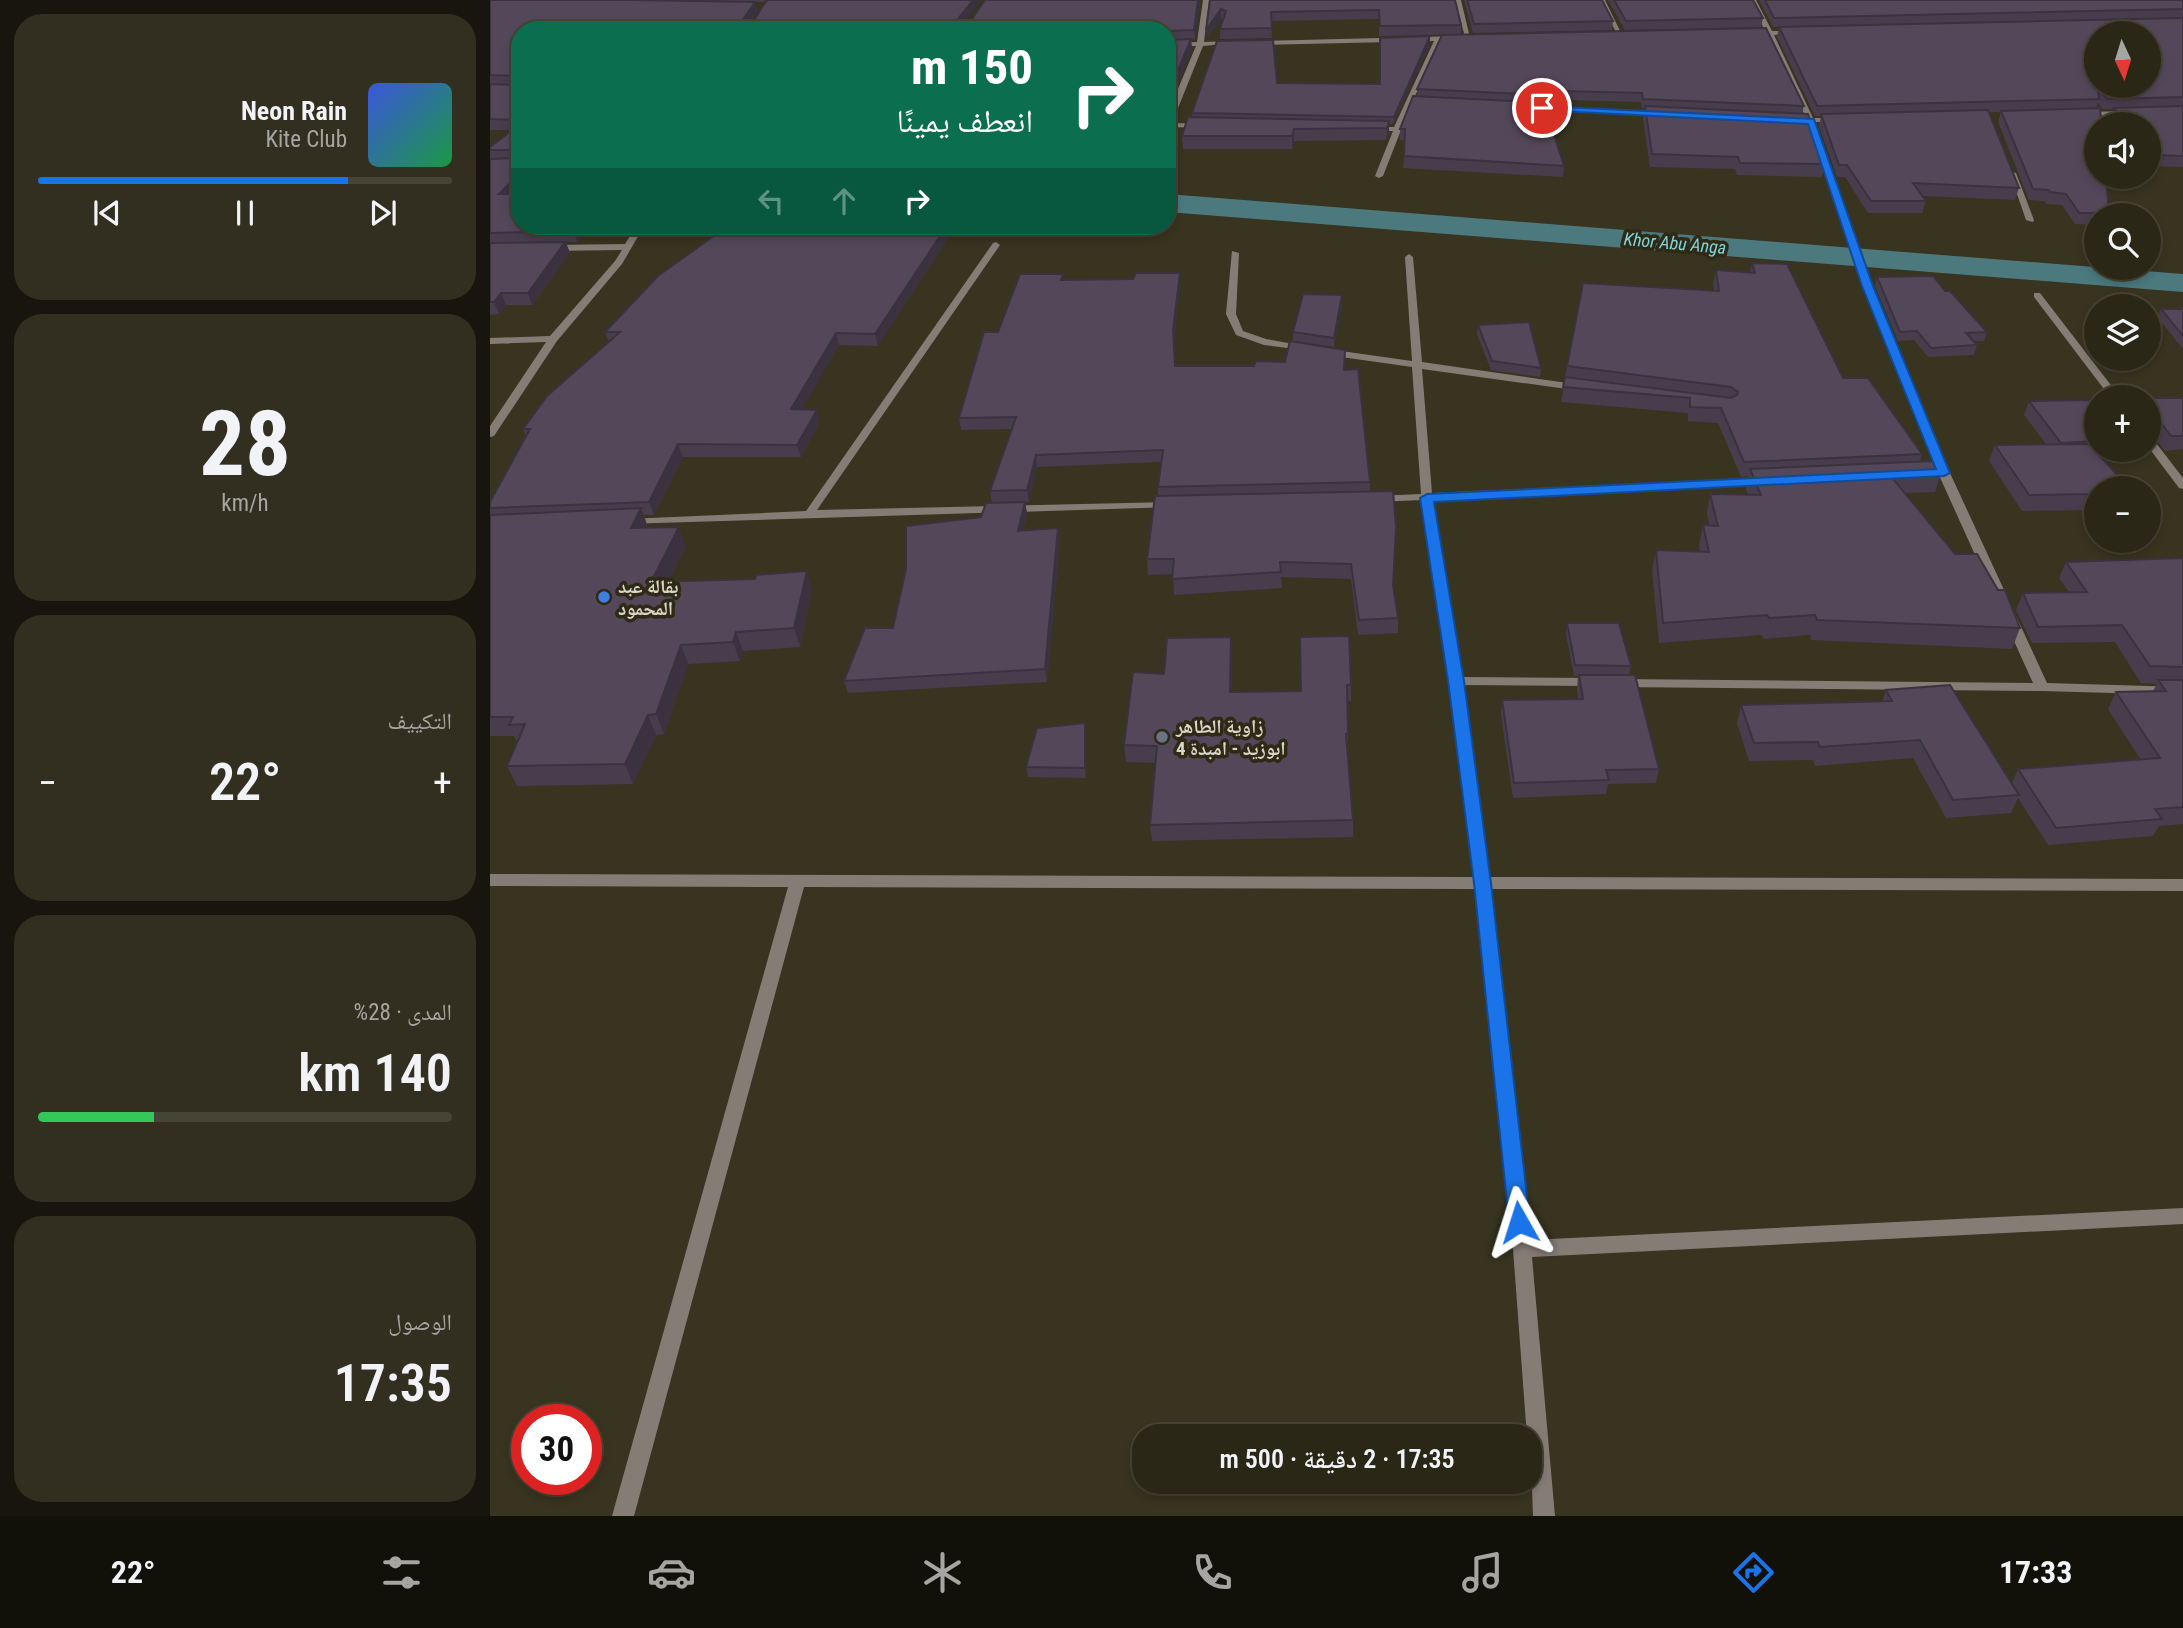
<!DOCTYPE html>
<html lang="ar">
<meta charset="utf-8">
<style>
:root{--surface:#2a2717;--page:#322f20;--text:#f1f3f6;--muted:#a5a5a1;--line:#464436;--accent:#1a73e8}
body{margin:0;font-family:"Roboto Condensed","Noto Naskh Arabic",sans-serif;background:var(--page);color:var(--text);direction:rtl;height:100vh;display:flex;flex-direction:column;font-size:26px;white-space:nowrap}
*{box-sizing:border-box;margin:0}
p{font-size:23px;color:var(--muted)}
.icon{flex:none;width:38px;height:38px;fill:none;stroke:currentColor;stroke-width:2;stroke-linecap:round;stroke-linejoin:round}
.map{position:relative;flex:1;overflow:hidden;direction:ltr}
.sheet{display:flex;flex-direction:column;gap:14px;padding:14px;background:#17150d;width:490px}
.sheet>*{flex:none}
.hud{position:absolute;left:21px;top:21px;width:665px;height:214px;border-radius:28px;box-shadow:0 4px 10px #0003,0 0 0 2px var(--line);direction:rtl;background:#0b6e4f;color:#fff;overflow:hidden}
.needle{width:46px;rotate:176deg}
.tools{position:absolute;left:1594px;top:21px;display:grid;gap:14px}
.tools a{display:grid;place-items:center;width:77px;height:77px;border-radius:50%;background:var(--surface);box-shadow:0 4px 10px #0003,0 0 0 2px var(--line);font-size:35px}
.speed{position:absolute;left:21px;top:1404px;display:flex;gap:14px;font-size:35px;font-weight:700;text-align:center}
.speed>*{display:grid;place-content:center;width:91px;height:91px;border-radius:50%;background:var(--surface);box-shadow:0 4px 10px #0003,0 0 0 2px var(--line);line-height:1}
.speed .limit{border:10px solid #d22;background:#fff;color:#111}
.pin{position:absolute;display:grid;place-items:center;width:60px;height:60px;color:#fff;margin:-30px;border:4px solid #fff;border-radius:50%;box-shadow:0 2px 7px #0007}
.me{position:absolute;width:77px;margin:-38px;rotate:354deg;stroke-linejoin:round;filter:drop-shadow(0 0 5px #0008)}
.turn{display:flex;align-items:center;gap:24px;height:147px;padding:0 28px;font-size:32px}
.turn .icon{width:91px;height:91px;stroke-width:2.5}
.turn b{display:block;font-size:49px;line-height:60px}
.lanes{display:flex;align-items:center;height:66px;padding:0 28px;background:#0003;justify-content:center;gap:35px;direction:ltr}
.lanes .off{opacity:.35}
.big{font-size:52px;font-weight:600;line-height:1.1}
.sheet .tile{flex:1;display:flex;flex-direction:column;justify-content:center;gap:10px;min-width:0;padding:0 24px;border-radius:28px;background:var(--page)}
.sheet .dial{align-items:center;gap:0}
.dial b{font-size:91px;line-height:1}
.song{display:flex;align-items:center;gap:21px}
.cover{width:84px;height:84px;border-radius:10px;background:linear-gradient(135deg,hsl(230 70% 55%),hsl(140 70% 35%))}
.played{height:7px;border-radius:4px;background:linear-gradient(90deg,var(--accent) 75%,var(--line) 75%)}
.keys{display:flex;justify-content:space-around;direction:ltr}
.heat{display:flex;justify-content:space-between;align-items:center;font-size:38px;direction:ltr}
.charge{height:10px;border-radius:5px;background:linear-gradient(90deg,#34c759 28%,var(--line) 0)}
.trip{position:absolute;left:642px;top:1424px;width:410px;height:70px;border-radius:28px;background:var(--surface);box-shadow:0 4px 10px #0003,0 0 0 2px var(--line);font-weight:600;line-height:70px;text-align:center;direction:rtl}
.dock{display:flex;height:112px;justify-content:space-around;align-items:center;background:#111009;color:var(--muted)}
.dock .icon{width:49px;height:49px}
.dock .active{color:var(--accent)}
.dock b{font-size:32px;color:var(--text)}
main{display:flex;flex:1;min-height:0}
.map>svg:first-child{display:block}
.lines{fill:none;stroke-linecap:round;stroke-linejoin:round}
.canal{fill:#4b797e;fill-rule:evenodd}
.street{fill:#867c76;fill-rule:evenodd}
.wall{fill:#483d4d}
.shaded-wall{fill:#3b323f}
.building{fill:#54475a;stroke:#3b323f;stroke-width:2;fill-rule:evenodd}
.route{fill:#1a73e8;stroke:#114b97;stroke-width:2}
.shop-dot{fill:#3f7fe0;stroke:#2e2a15;stroke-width:2.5}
.worship-dot{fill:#6b7280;stroke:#2e2a15;stroke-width:2.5}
.labels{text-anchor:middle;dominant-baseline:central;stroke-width:7;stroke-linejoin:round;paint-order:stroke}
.far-water-label{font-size:18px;font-style:italic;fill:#81d3db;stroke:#2e2a15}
.poi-label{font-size:19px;font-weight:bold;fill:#d8d6c9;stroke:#2e2a15;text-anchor:start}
</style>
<main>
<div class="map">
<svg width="1693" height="1516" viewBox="0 0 1693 1516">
<rect width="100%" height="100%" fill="#38341f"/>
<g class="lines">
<path class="canal" d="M677,194L1693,274V292L677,212Z"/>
<path class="street" d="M713,0H719L714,42L742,41L745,43L713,46L682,123L713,124H716V128L677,127V115L706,46L677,47V43L707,42Z
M965,0H971L980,38L975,37Z
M1109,0H1115L1132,35L1127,34Z
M1260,0H1266L1282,31H1306L1309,33L1284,35L1323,118H1349L1353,120L1349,122H1325L1382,286L1460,473L1557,683L1693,687V695L1552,691L1127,687L1120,683L1127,679L1543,683L1448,473L1372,286L1317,122H1303L1299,120L1316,118L1277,35L1257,33L1275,31Z
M970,36L972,39L951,41L922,102L893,176L889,178L885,176L903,131H881L877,129L881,127H904L944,41L766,45L763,43L766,41Z
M1030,105L1170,112L1174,114L1170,116L1027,109V105Z
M1642,111L1643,113L1639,115L1593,116L1589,114L1593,112Z
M1519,171L1526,173L1544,220L1543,222L1536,220Z
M146,226H154L132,264L67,341L4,436L0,437V426L56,342L0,344V338L60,336L125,261L132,250L61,251L57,248L61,245L135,244Z
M506,242L510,245L327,510L681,502L687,505L685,507L134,524V520L138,519L316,511L503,243Z
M742,251L749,253L746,314L753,331L776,339L820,347V351L774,345L746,335L736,314Z
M919,254L923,257L932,362L1091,385L1096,388L1091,391L932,369L942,493L1275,478L1281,481L1275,484L943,500L972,677L1104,678L1111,682L1104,686L973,685L1000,877L1693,879V891L1001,889L1040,1240L1693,1208V1224L1042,1257L1065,1516H1043L1040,1437H1037L1023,1249L986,889L314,887L144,1516H122L298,887L0,886V874L985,877L959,681L932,500L886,502L880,499L886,496L931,494L922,367L837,355L832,352L837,349L922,361L915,257Z
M1544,293H1550L1630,397H1620L1544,297Z
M1659,438L1663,439L1693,478V489L1689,488L1659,448Z"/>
</g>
<path class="wall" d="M0,0L265,2L267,12L260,23H262L277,0H491L474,22H480L495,0H710L705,39L701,40L702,49L688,83L677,98V30H30V188L25,194L30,226H98L87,242H76L80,253L42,305H16L9,314L0,315V147L21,130H0Z
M144,0H275L274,2Z
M720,0H965L971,25V34L889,36V19L781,21L782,38L730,39V29L733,19L731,18L717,39Z
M974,0H1112L1123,21L1122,30L983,33Z
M1118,0H1263L1273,18L1271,27L1135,30Z
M1269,0H1693V167L1659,166V124H1625L1620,119L1624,109H1613L1608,103L1606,108L1619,213L1618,215H1606V225L1585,224L1572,205L1556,204L1555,201L1539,200L1508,122L1511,112H1499L1529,188L1525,200L1432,196L1436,201L1432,213H1378L1355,177H1347L1329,126L1331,116H1325L1287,37L1289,27H1283Z
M952,35L1314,106L1312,113L1335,164L1332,177L1247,175L1245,169L1160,167L1153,118L1154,108H1152L1151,102L1035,99V101L1074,166L1073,177L913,168L915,140H910V129L927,96V89Z
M940,44L903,124H899V134L896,140L804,141L802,149H693L692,136L702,118V113L787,83L890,84Z
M458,238L388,346L349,345L312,409L330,422L311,457H193L164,515H153L157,528L196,546L178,582L322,590L310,647L253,651L250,661L198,664L174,734L166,735L143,784L27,786L17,766L27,742L24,736H0V502L36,437L33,429L119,342L115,332Z
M1262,263L1353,378L1432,454L1430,461L1451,473L1445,492L1415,493L1465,554L1530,628L1522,649L1321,640L1320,635L1274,639L1272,635L1169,643L1162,570L1166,550L1210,552L1209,545L1213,525H1219L1217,513L1220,494L1258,495L1256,489L1258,476L1251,477L1228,423L1198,421V413L1071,402L1077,366L1224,291L1223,284L1226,270L1260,272Z
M1387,277L1455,291L1497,332L1494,341H1484L1487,345L1484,355L1438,357L1424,340L1408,341L1385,286Z
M573,280L690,283L684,341L685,366L855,370L880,482V491L903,587L908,618V633L868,635L861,579L791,577L792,588L684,595L683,574L658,575L657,559L668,496V487L671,462L547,467L539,502H535L537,514L533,530L568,528L570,540L557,682L358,693L354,681L403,628L502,503L500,491L522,429L471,430L469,418L508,332Z
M852,295V304L844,347L803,341V332Z
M1671,309H1693V349L1668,318Z
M988,325L1051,368L1050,377L1001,370L987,334Z
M1659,398H1693V449L1675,451L1664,437L1658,452L1608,455L1606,510L1532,511L1499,461L1505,445L1556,444L1534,415L1539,401L1606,400V450H1659Z
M1693,558V824L1669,826L1663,836L1558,845L1528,798L1521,813L1456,818L1423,758L1325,766L1323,760L1259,761L1247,723L1251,705L1392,702L1396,690L1522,783L1528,769L1651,760L1618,709L1626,692L1663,691L1667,684L1651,683L1625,642L1542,643L1526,610L1533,593L1579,592L1569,578L1576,562Z
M1077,623L1141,666L1139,675L1169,769L1166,783L1118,784L1116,794L1023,798L1011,714L1012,700L1088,699L1087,689L1088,676H1084L1076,634Z
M742,653L741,692L811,691L861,685V701H857L858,734V751H857L863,820V837L662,841L660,825L665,763L636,762L634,745L674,674Z
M596,733V778L538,777L536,767Z"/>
<path class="shaded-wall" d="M483,0H491L470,28L468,19Z
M708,0H710L705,39L704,30Z
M265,2L267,12L255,30L252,21Z
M731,9V18L717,39L716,30Z
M940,36V44L903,124L904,117Z
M701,39L702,49L688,83L677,98V87Z
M899,121V134L896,140L897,128Z
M804,129V141L802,149V136Z
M30,173V188L14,206L9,194Z
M86,226H98L87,242L83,231Z
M456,227L458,238L388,346L385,334Z
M75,242L80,253L42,305L38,293Z
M690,273V283L684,341L683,330Z
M11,293L16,305L9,314L4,302Z
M852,295V304L844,347V338Z
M346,333L349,345L305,422L301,409Z
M327,410L330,422L311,457L307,445Z
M188,444L193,457L164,515L159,502Z
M546,455L547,467L539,502L537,490Z
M535,502L537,514L530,543L528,531Z
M151,508L158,527L148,547L141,528Z
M189,527L196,546L169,602L161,582Z
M568,528L570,540L557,682L555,669Z
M317,571L322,590L310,647L304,628Z
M246,632L253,651L250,661L243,642Z
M741,637L742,653L741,708L740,692Z
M191,645L198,664L174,734L166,714Z
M158,715L166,735L143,784L135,764Z
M595,723L596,733V778L595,768Z"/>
<path class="building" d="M0,0H142L265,2L252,21L262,23L277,0H483L468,19L469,22H480L495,0H708L704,30L677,31V30H30V120L0,119V84L26,85L29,79L26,76L0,75Z
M720,0H965L971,25L890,26L889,10L781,12L782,28L730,29L736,11L731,9L716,30Z
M977,0H1112L1123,21L984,24Z
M1124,0H1263L1273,18L1136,21Z
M1275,0H1693V9L1284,18Z
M1693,18V97L1617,99L1608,88L1609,99L1327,106L1289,27ZM1606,33H1659V86H1606Z
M1276,28L1314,106L1153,99L1152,93L1033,90L1035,94L927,89L952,35Z
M940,36L904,117L702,113L727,41L783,40L787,83L890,84V38Z
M701,39L687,73L677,87V40Z
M923,96L1042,102L1064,135L1074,166L914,156L915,129H910Z
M1155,106L1318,114L1335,164L1250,163L1248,157L1162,154Z
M1693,106V156L1663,155L1659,151V124H1637L1624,108Z
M1610,108L1611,124H1606V177H1616L1619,213H1589L1576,194L1560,192L1559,190L1543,189L1511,111Z
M1498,110L1529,188L1423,183L1436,201H1381L1357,165H1349L1331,114Z
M698,117L899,121L897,128L804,129L802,136H692Z
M30,124V173L9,194H30V226H86L83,231L0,233V159L28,158L26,150H0V147Z
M318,226L375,227L376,226H442L456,227L385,334L346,333L301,409L327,410L307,445L188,444L159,502L0,508V502L40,429H33L57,396L130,332H115L168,276L225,235L309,236Z
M75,242L38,293H11L4,302H0V243Z
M1262,263L1297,264L1353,378H1378L1432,454L1254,462L1231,408L1200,407V398L1073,387L1075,377L1241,398L1247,395L1248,392L1241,387L1077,366L1093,283L1229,291L1226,270L1265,273Z
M646,273H690L683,330L685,366H764L766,361L795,362L800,341L855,350L854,370L868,369L880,482L668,487L673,450L546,455L537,490L500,491L526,417L469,418L494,332H508L530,274H573L571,280L643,279Z
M1443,276L1455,291H1460L1497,332L1476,333L1487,345L1441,348L1427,331L1410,332L1387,277Z
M813,294L852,295L844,338L803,332Z
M1671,309H1693V336Z
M1039,322L1051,368L1002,361L988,325Z
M1659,398H1693V436H1681L1671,423L1666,421L1662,424L1664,437L1659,438Z
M1606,400V441L1571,443L1539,401Z
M1599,444L1639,488H1606V494L1539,495L1505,445Z
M1442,461L1451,473L1399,474L1465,554H1487L1508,590H1515L1530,628L1327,620L1325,615L1279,618L1277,615L1173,623L1166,550L1219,552L1213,525L1228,526L1220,494L1271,495L1260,469Z
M903,491L906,527L903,585L908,618L869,620L861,564L790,562L791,572L682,579L684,559H657L665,496Z
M535,502L528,531L568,528L555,669L354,681L375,628H403L416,569V526L491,517L496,503Z
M151,508L141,528L189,527L161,582L265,579L266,575L317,571L304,628L246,632L243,642L191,645L166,714L158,715L135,764L17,766L35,724L19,725L23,717H0V515Z
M1693,558V667L1660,666L1632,625L1548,627L1533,593L1597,592L1576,562Z
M1077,623H1129L1141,666L1085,665Z
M859,636L861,685H857L858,734H856L863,820L660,825L667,746L634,745L643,672L674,674L677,638L741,637L740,692L811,691L810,637Z
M1089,675H1145L1169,769L1116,770L1119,780L1024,783L1012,700L1093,699Z
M1668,680H1693V807L1665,809L1672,819L1566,828L1528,769L1670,758L1626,692L1676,691Z
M1460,685L1529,795L1463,800L1430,740L1330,747L1328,742L1264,743L1251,705L1402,701L1396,690Z
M595,723V768L536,767L547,728Z"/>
<path class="route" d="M1052,106L1324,119L1383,286L1460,473L1454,476L944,502L974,681L1001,883L1040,1222L1037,1229L1029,1232L1022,1229L1019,1222L984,883L958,681L930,498L937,494L1446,469L1372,286L1318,124L1049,110Z"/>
<circle class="shop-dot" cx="114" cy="597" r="7"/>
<circle class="worship-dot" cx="672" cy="737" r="7"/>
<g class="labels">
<g class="far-water-label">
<text transform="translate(1185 243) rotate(5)">Khor Abu Anga</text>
</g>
<g class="poi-label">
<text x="128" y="586">بقالة عبد<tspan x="128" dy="22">المحمود</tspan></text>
<text x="686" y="726">زاوية الطاهر<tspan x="686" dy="22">ابوزيد - امبدة 4</tspan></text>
</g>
</g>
</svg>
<div class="tools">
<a><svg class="needle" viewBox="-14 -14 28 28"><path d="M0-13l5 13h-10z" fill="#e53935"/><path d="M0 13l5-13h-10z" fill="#a5a5a1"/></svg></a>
<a><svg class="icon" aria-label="sound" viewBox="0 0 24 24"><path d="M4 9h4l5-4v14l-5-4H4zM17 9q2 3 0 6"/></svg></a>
<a><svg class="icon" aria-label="search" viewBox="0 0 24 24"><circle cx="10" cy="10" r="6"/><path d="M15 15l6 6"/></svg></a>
<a><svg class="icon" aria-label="layers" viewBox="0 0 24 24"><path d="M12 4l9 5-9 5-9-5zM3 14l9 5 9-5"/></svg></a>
<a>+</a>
<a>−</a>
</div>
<div class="speed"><div class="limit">30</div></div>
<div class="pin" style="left:1052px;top:108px;background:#d93025"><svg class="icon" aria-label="arrive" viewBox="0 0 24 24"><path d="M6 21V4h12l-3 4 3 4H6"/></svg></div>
<svg class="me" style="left:1029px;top:1222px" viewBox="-20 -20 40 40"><path d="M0-17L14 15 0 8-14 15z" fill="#1a73e8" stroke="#fff" stroke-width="4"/></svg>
<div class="trip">17:35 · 2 دقيقة · 500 m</div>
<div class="hud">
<div class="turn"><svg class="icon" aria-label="right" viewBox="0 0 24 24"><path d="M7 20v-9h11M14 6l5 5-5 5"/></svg><div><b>150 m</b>انعطف يمينًا</div></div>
<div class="lanes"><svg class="icon off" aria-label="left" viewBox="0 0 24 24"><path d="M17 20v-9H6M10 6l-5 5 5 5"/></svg><svg class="icon off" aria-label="ahead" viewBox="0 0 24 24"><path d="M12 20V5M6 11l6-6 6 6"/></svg><svg class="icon" aria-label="right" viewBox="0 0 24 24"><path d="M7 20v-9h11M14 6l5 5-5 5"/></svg></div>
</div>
</div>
<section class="sheet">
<div class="tile">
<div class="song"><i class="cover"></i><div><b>Neon Rain</b><p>Kite Club</p></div></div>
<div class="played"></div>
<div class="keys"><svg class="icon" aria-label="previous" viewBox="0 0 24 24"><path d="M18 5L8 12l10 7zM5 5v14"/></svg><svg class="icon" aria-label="pause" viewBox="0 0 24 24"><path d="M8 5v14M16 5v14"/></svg><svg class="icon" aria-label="next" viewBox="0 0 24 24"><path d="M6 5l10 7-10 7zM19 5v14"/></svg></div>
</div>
<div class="tile dial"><b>28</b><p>km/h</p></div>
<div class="tile"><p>التكييف</p>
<div class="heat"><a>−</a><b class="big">22°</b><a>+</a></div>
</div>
<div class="tile"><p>المدى · 28%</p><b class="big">140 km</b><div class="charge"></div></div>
<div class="tile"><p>الوصول</p><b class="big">17:35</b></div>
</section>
</main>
<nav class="dock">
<b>17:33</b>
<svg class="icon active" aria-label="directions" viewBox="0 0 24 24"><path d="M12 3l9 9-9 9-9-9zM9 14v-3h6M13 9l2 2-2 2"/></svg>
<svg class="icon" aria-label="music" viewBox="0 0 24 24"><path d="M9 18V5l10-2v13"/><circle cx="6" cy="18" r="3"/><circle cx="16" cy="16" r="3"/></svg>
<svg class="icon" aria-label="phone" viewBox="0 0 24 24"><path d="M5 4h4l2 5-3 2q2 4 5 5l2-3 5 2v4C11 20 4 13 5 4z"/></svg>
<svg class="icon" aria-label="climate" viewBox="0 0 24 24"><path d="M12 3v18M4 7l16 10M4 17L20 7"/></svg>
<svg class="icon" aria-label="car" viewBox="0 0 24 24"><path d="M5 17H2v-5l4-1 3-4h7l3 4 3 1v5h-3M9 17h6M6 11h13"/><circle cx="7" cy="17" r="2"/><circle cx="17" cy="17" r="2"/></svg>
<svg class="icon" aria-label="filters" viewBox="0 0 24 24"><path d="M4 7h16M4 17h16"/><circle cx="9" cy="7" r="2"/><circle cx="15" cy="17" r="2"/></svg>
<b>22°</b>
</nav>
